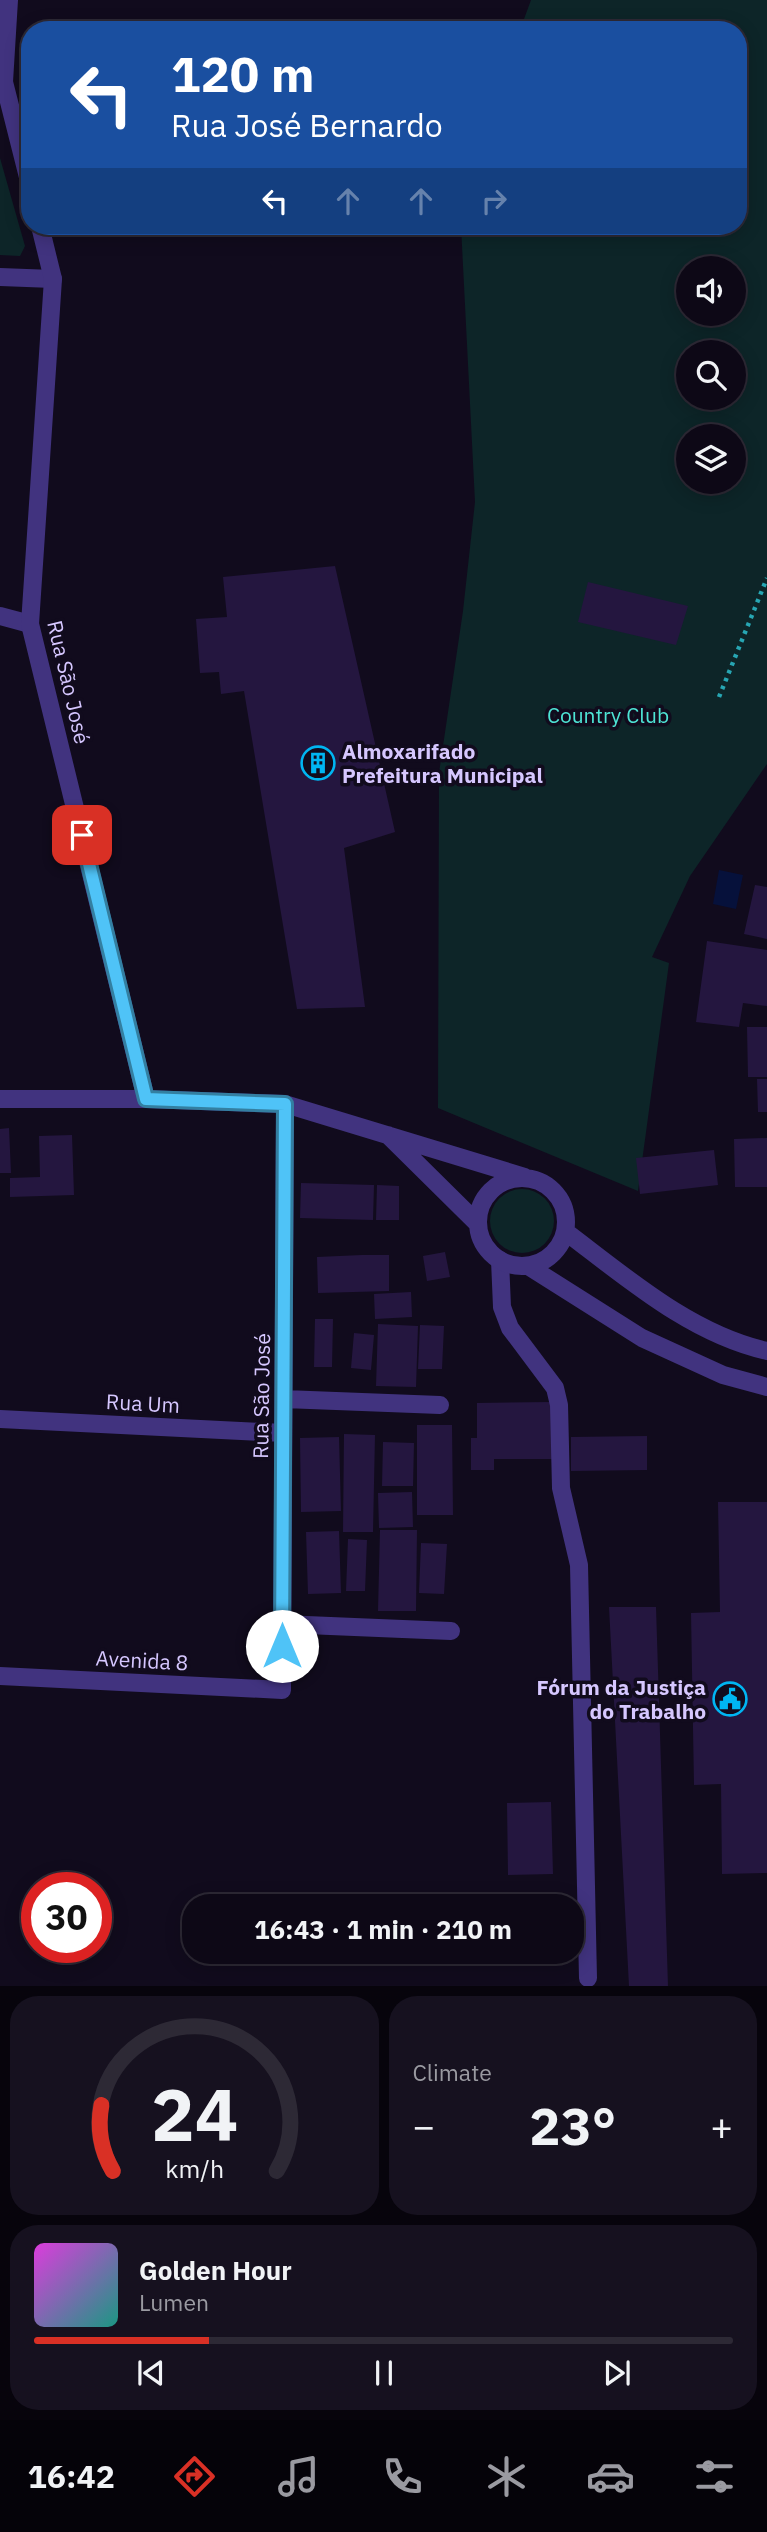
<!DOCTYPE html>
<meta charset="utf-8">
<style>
:root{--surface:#0d0816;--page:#16111f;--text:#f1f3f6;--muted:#9a9aa1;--line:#2d2935;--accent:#d93025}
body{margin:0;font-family:"IBM Plex Sans",sans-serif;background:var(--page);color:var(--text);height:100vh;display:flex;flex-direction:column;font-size:26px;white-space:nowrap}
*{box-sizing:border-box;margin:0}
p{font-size:23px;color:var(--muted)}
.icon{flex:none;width:38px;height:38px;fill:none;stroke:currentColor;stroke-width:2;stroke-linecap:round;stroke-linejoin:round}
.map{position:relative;height:1986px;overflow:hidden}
.sheet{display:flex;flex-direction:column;gap:10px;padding:10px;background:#07040c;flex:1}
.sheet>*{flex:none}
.hud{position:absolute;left:21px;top:21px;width:726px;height:214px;border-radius:28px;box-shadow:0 4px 18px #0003,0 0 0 2px var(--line);background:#1a4fa0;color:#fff;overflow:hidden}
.fabs{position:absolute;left:676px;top:256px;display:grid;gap:14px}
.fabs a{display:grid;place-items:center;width:70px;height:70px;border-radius:50%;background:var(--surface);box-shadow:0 4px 18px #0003,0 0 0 2px var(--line);font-size:35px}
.speed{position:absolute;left:21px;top:1872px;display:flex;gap:14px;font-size:35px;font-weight:700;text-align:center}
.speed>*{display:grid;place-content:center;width:91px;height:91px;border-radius:50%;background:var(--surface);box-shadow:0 4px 18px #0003,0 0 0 2px var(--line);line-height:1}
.speed .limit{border:10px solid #d22;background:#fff;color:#111}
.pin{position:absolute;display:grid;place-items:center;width:60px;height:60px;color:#fff;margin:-30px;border-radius:14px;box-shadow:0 4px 10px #0006}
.me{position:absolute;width:77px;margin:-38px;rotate:0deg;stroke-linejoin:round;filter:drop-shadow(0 0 5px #0008)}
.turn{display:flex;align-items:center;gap:24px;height:147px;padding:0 35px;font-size:32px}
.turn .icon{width:91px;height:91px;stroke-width:2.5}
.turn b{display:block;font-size:49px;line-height:60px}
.lanes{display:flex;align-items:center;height:66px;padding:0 35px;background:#0003;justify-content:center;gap:35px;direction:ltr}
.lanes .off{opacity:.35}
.big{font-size:52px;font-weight:700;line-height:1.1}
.sheet .tile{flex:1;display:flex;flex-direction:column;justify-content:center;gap:10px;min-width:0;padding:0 24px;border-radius:28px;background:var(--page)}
.sheet .dial{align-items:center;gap:0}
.dial svg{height:182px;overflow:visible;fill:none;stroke:var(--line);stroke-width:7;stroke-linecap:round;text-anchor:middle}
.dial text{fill:var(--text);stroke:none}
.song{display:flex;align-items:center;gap:21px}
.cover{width:84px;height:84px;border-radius:10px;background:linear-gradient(135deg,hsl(300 70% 55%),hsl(170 70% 35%))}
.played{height:7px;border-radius:4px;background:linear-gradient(90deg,var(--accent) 25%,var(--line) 25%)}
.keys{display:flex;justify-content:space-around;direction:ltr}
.heat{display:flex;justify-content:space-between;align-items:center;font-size:38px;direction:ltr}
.sheet .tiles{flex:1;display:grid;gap:10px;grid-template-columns:1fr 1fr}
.tile:last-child{grid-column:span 2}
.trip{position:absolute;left:182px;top:1894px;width:402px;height:70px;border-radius:28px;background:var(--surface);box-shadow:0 4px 18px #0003,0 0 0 2px var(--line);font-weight:700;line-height:70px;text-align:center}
.tabs{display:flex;height:112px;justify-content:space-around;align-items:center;background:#050309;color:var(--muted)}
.tabs .icon{width:49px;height:49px}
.tabs .on{color:var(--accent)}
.tabs b{font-size:32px;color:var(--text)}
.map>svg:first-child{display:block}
.green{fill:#0d2528;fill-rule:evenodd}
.water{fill:#06113b}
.building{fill:#24163f}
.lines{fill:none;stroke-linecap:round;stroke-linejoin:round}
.path{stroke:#27a6b3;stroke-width:4.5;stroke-dasharray:3.5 5;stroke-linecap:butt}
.service{stroke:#41337f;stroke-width:18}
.minor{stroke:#41337f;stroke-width:18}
.tertiary{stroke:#41337f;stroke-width:18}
.route-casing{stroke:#337fa1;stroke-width:18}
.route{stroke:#4fc3f7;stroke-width:12}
.labels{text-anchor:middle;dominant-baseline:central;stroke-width:7;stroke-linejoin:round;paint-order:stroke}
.street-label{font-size:21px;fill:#d6c7ff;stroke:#110b1d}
.park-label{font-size:21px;fill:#4ee4d5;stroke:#110b1d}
.poi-label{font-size:21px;font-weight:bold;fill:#d6c7ff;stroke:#110b1d;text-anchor:start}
</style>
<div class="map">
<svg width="767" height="1986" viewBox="0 0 767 1986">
<rect width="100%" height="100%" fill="#110b1d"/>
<path class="green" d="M531,0H767V764L690,876L652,957L669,963L638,1191L438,1108L439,773L463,611L475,502L461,226H738V30H520ZM688,268H733V313H688ZM688,352H733V397H688ZM688,436H733V481H688Z
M0,158L25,246L20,256L0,255Z
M490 1221a32 32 0 1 1 64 0a32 32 0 1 1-64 0Z"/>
<path class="water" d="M719,870L743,875L736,909L713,904Z"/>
<path class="building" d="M335,566L395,832L344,848L365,1007L297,1009L244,691L221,694L219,672L200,673L196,619L227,617L223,577Z
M588,582L688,606L676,645L578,622Z
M755,885L767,887V939L744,934Z
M707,941L767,950V1006L743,1003L739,1027L696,1022Z
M747,1027H767V1077H748Z
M757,1079H767V1112H758Z
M9,1128L11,1173H0V1129Z
M72,1135L74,1195L10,1197V1178L40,1177L39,1136Z
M767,1138V1187H735L734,1139Z
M714,1150L718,1185L640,1194L636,1158Z
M301,1183L374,1185L373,1220L300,1218Z
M377,1185L399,1186V1220H376Z
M445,1252L450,1277L427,1281L423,1256Z
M362,1255H389V1291L318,1293L317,1257Z
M411,1292L412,1317L375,1319L374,1294Z
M315,1319H333L332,1367H314Z
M378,1324L418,1326L416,1387L376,1386Z
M420,1325L444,1326L442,1369H418Z
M354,1333L374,1335L371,1370L351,1368Z
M552,1402V1459H494V1470H471V1438H477V1403Z
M417,1425H452L453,1515H417Z
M344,1434L375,1435L373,1532H343Z
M647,1436V1470L571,1471V1437Z
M339,1437L341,1511L301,1512L300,1438Z
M383,1442L414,1443L413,1486H382Z
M412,1492L413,1527L379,1528L378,1493Z
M718,1502H767V1873L722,1874L721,1784L694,1785L691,1613L720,1612Z
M380,1530H417L416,1611H378Z
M339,1531L341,1593L308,1594L306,1532Z
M348,1539L367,1540L365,1591H346Z
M421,1543L447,1544L444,1594L419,1593Z
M609,1607H656L668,1986H629Z
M551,1802L553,1874L508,1875L507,1803Z"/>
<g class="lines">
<path class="path" d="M719,697L767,578"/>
<path class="service" d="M500,1260L502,1307L510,1328L555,1388L559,1405L561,1488L579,1565L588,1978"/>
<path class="minor" d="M0,277L53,279
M0,616L30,624
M284,1399L440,1405
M0,1419L283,1433
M282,1624L451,1631
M0,1676L282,1690L285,1104"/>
<path class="tertiary" d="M9,0L4,82L30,185
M40,226L53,279L30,624L146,1099
M0,1099H146L285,1104L525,1177
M388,1135L477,1223
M478 1222a44 44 0 1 1 88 0a44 44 0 1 1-88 0Z
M566,1232C627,1278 691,1334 767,1351
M528,1266L642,1338L723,1375L767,1387"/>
</g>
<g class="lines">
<defs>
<path id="route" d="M82,835L146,1099L285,1104L282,1646"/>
</defs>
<use href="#route" class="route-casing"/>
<use href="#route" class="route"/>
</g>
<defs>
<symbol id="building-ring" viewBox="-11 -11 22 22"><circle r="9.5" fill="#110b1d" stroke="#00b5f2" stroke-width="1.5"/><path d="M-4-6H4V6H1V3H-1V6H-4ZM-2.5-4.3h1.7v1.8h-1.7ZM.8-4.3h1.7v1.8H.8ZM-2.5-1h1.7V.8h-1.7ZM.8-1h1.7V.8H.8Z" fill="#00b5f2"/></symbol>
<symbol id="civic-ring" viewBox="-11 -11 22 22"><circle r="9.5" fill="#110b1d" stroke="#00b5f2" stroke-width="1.5"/><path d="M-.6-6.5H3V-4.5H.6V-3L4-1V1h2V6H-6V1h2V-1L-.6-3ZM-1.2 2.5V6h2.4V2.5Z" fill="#00b5f2"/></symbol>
</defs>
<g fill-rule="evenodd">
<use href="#building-ring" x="299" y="744" width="38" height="38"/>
<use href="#civic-ring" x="711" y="1680" width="38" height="38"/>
</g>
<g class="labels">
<g class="street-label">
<text transform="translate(69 682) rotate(77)">Rua São José</text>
<text transform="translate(261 1396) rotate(-89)">Rua São José</text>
<text transform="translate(143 1403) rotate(3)">Rua Um</text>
<text transform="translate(142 1660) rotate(3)">Avenida 8</text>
</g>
<g class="park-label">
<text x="608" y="715">Country Club</text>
</g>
<g class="poi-label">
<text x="342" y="751">Almoxarifado<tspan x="342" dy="24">Prefeitura Municipal</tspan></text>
<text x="706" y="1687" text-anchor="end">Fórum da Justiça<tspan x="706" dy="24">do Trabalho</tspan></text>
</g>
</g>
</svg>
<div class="fabs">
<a><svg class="icon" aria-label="sound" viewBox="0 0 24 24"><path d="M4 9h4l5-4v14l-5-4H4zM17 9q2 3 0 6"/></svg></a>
<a><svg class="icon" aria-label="search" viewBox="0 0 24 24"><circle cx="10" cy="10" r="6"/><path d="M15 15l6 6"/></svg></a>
<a><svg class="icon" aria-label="layers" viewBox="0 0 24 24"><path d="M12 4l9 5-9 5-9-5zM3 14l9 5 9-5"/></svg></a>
</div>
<div class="speed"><div class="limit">30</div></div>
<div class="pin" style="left:82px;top:835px;background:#d93025"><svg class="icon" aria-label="arrive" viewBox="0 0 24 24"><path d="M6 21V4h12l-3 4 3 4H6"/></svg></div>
<svg class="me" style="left:282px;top:1646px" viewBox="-20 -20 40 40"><circle r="19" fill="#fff"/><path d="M0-13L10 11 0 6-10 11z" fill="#4fc3f7"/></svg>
<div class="trip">16:43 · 1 min · 210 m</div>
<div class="hud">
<div class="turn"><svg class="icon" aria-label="left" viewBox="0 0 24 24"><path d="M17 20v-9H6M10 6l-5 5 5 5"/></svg><div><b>120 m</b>Rua José Bernardo</div></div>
<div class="lanes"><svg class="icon" aria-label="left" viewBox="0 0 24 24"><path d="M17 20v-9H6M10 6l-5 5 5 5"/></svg><svg class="icon off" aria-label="ahead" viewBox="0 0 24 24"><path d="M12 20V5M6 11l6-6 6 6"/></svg><svg class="icon off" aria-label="ahead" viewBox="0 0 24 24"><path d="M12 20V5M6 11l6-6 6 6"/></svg><svg class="icon off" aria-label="right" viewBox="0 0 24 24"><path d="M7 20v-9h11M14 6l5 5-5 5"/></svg></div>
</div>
</div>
<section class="sheet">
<div class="tiles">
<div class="tile dial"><svg viewBox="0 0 100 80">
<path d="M14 69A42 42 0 1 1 86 69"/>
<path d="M14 69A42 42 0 0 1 9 40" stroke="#d93025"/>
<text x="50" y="56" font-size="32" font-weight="700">24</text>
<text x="50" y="72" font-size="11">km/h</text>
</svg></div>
<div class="tile"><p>Climate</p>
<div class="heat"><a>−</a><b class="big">23°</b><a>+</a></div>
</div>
<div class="tile">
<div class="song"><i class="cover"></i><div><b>Golden Hour</b><p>Lumen</p></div></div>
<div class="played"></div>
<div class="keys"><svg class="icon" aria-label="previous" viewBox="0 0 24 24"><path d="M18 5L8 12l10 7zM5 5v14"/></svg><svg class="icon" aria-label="pause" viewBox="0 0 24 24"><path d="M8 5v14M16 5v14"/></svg><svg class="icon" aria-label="next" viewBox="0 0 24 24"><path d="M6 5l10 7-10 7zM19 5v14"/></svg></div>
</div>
</div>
</section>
<nav class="tabs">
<b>16:42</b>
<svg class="icon on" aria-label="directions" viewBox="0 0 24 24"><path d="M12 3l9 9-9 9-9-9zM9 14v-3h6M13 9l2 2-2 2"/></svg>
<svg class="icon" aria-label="music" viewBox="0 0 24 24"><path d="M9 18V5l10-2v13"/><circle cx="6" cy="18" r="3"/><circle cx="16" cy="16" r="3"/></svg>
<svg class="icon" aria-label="phone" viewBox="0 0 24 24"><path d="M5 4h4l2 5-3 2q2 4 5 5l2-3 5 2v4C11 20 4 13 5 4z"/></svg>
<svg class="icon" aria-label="climate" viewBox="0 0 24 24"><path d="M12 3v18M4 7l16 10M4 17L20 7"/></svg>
<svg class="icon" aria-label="car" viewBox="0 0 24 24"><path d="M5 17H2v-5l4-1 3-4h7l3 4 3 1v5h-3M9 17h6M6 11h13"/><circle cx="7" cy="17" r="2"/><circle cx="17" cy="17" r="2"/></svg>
<svg class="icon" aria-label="filters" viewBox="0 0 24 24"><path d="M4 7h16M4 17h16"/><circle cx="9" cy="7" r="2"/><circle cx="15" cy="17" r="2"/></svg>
</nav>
